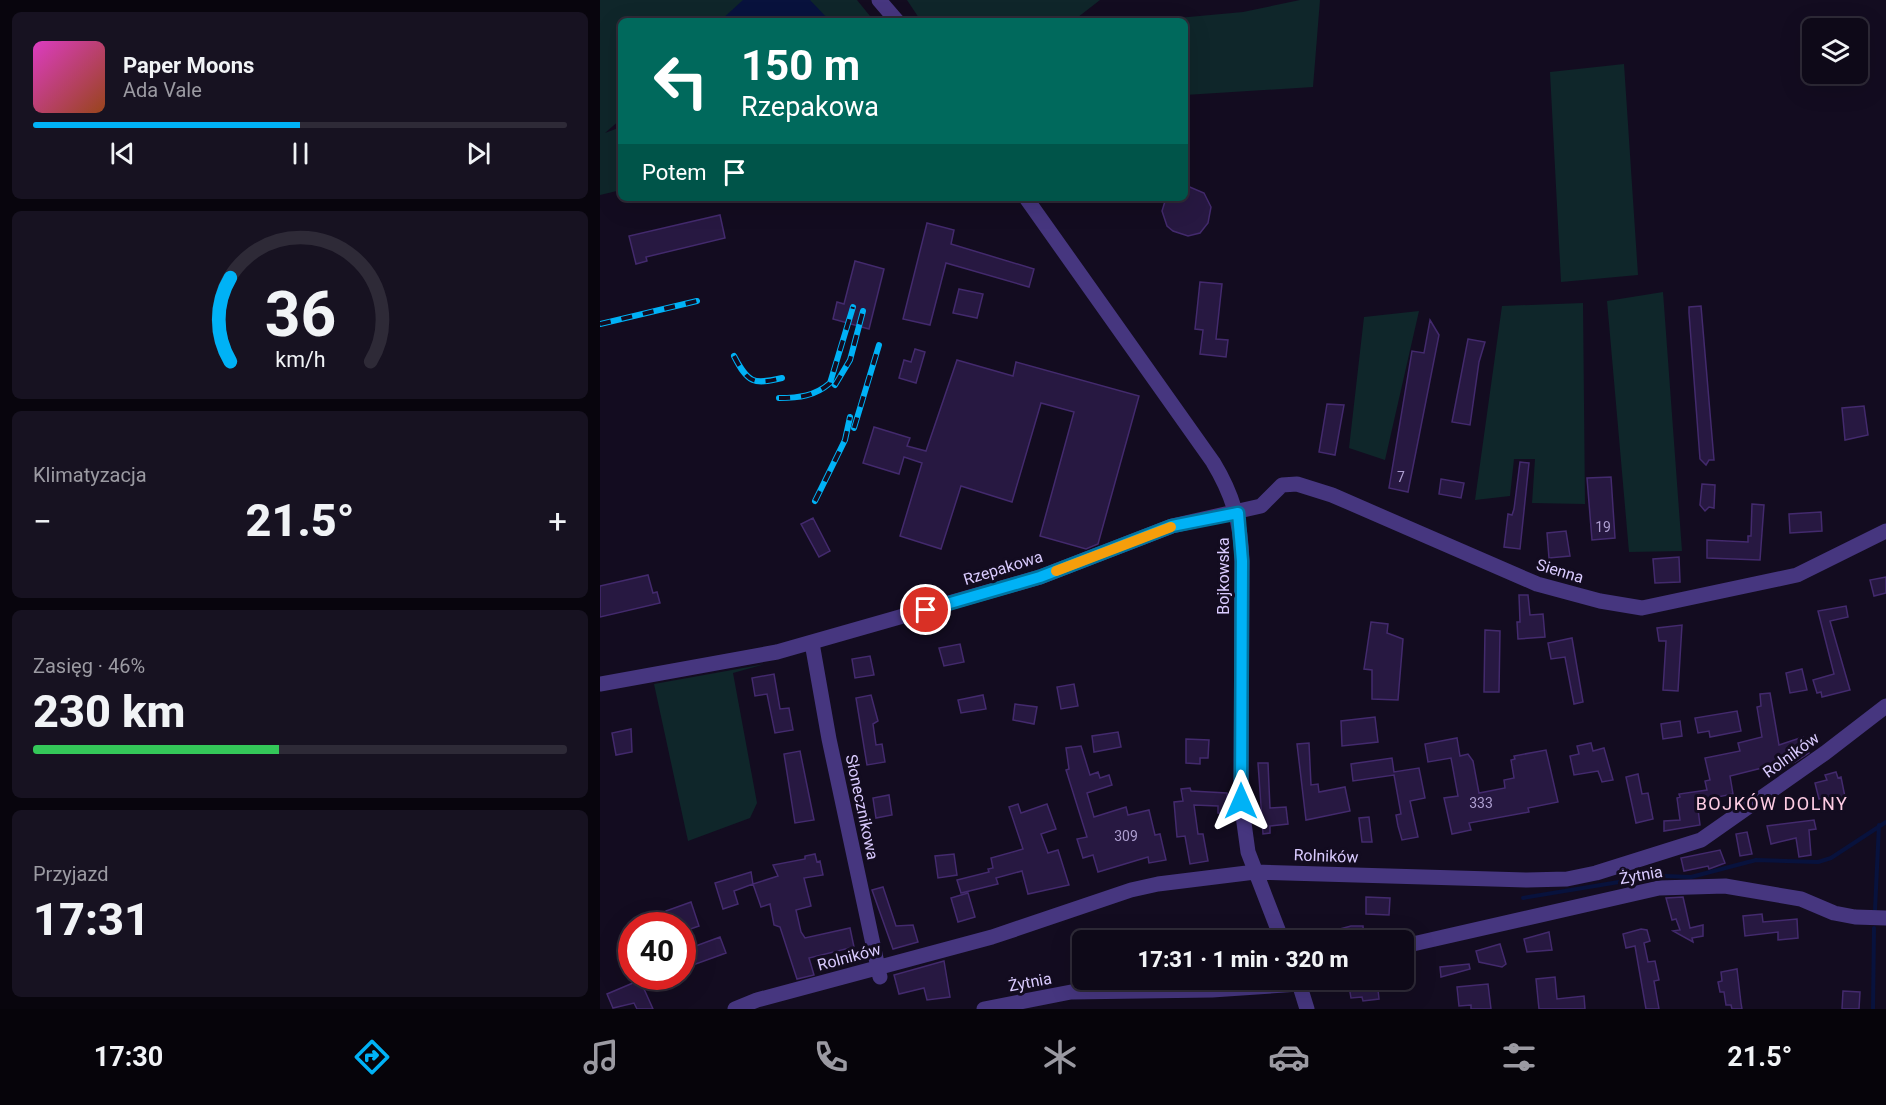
<!DOCTYPE html>
<html lang="pl">
<meta charset="utf-8">
<style>
:root{--surface:#0e0918;--page:#171221;--text:#f1f3f6;--muted:#9b9aa2;--line:#2e2a37;--accent:#00b2f6}
body{margin:0;font-family:Roboto,sans-serif;background:var(--page);color:var(--text);height:100vh;display:flex;flex-direction:column;font-size:22px;white-space:nowrap}
*{box-sizing:border-box;margin:0}
p{font-size:20px;color:var(--muted)}
.icon{flex:none;width:33px;height:33px;fill:none;stroke:currentColor;stroke-width:2;stroke-linecap:round;stroke-linejoin:round}
.map{position:relative;flex:1;overflow:hidden}
.sheet{display:flex;flex-direction:column;gap:12px;padding:12px;background:#08050d;width:600px}
.sheet>*{flex:none}
.top-card{position:absolute;left:18px;top:18px;width:570px;height:183px;border-radius:9px;box-shadow:0 6px 24px #0002,0 0 0 2px var(--line);background:#00695c;color:#fff;overflow:hidden}
.controls{position:absolute;left:1202px;top:18px;display:grid;gap:12px}
.controls a{display:grid;place-items:center;width:66px;height:66px;border-radius:9px;background:var(--surface);box-shadow:0 6px 24px #0002,0 0 0 2px var(--line);font-size:30px}
.speed{position:absolute;left:18px;top:912px;display:flex;gap:12px;font-size:30px;font-weight:700;text-align:center}
.speed>*{display:grid;place-content:center;width:78px;height:78px;border-radius:50%;background:var(--surface);box-shadow:0 6px 24px #0002,0 0 0 2px var(--line);line-height:1}
.speed .limit{border:9px solid #d22;background:#fff;color:#111}
.pin{position:absolute;display:grid;place-items:center;width:51px;height:51px;color:#fff;margin:-26px;border:3px solid #fff;border-radius:50%;box-shadow:0 2px 6px #0007}
.me{position:absolute;width:66px;margin:-33px;rotate:0deg;stroke-linejoin:round;filter:drop-shadow(0 0 4px #0008)}
.turn{display:flex;align-items:center;gap:21px;height:126px;padding:0 24px;font-size:27px}
.turn .icon{width:78px;height:78px;stroke-width:2.5}
.turn b{display:block;font-size:42px;line-height:51px}
.then{display:flex;align-items:center;height:57px;padding:0 24px;background:#0003;gap:12px;font-size:22px}
.big{font-size:45px;font-weight:800;line-height:1.1}
.sheet .widget{flex:1;display:flex;flex-direction:column;justify-content:center;gap:9px;min-width:0;padding:0 21px;border-radius:9px;background:var(--page)}
.sheet .dial{align-items:center;gap:0}
.dial svg{height:156px;overflow:visible;fill:none;stroke:var(--line);stroke-width:7;stroke-linecap:round;text-anchor:middle}
.dial text{fill:var(--text);stroke:none}
.song{display:flex;align-items:center;gap:18px}
.cover{width:72px;height:72px;border-radius:9px;background:linear-gradient(135deg,hsl(310 70% 55%),hsl(20 70% 35%))}
.played{height:6px;border-radius:3px;background:linear-gradient(90deg,var(--accent) 50%,var(--line) 50%)}
.keys{display:flex;justify-content:space-around;direction:ltr}
.heat{display:flex;justify-content:space-between;align-items:center;font-size:33px;direction:ltr}
.charge{height:9px;border-radius:4px;background:linear-gradient(90deg,#34c759 46%,var(--line) 0)}
.trip{position:absolute;left:472px;top:930px;width:342px;height:60px;border-radius:9px;background:var(--surface);box-shadow:0 6px 24px #0002,0 0 0 2px var(--line);font-weight:800;line-height:60px;text-align:center}
.menu{display:flex;height:96px;justify-content:space-around;align-items:center;background:#06040a;color:var(--muted)}
.menu .icon{width:42px;height:42px}
.menu .current{color:var(--accent)}
.menu b{font-size:27px;color:var(--text)}
main{display:flex;flex:1;min-height:0}
.map>svg:first-child{display:block}
.green{fill:#0f262a}
.water{fill:#08123d}
.lines{fill:none;stroke-linecap:round;stroke-linejoin:round}
.stream{stroke:#08123d;stroke-width:4}
.building{fill:#271841;stroke:#432a6d;stroke-width:1.5}
.minor{stroke:#46367f;stroke-width:15}
.rail-casing{stroke:#00b2f6;stroke-width:6}
.rail{stroke:#130c20;stroke-width:4;stroke-dasharray:11;stroke-linecap:butt}
.route-casing{stroke:#0074a0;stroke-width:15}
.route{stroke:#00b2f6;stroke-width:10}
.slow{stroke:#f59e0b;stroke-width:10}
.labels{text-anchor:middle;dominant-baseline:central;stroke-width:6;stroke-linejoin:round;paint-order:stroke}
.number-label{font-size:14px;fill:#ad9ed0}
.street-label{font-size:16px;fill:#dacbff;stroke:#130c20}
.neighbourhood-label{font-size:18px;letter-spacing:1.5px;fill:#ffcde4;stroke:#130c20}
</style>
<main>
<section class="sheet">
<div class="widget">
<div class="song"><i class="cover"></i><div><b>Paper Moons</b><p>Ada Vale</p></div></div>
<div class="played"></div>
<div class="keys"><svg class="icon" aria-label="previous" viewBox="0 0 24 24"><path d="M18 5L8 12l10 7zM5 5v14"/></svg><svg class="icon" aria-label="pause" viewBox="0 0 24 24"><path d="M8 5v14M16 5v14"/></svg><svg class="icon" aria-label="next" viewBox="0 0 24 24"><path d="M6 5l10 7-10 7zM19 5v14"/></svg></div>
</div>
<div class="widget dial"><svg viewBox="0 0 100 80">
<path d="M14 69A42 42 0 1 1 86 69"/>
<path d="M14 69A42 42 0 0 1 14 26" stroke="#00b2f6"/>
<text x="50" y="56" font-size="32" font-weight="700">36</text>
<text x="50" y="72" font-size="11">km/h</text>
</svg></div>
<div class="widget"><p>Klimatyzacja</p>
<div class="heat"><a>−</a><b class="big">21.5°</b><a>+</a></div>
</div>
<div class="widget"><p>Zasięg · 46%</p><b class="big">230 km</b><div class="charge"></div></div>
<div class="widget"><p>Przyjazd</p><b class="big">17:31</b></div>
</section>
<div class="map">
<svg width="1286" height="1009" viewBox="0 0 1286 1009">
<rect width="100%" height="100%" fill="#130c20"/>
<path class="green" d="M0,0H257L274,21H21V119L5,133L21,127V190L0,195Z
M307,0H500L473,21H321Z
M700,0H720L713,87L585,95V21H545L643,12Z
M1024,64L1038,275L961,282L950,72Z
M1063,292L1082,551L1029,552L1007,301Z
M983,303L985,504L932,503L935,459H914L910,496L875,500L902,306Z
M819,311L785,460L749,448L764,317Z
M165,664L133,673L157,803L150,818L88,841L54,684Z"/>
<path class="water" d="M143,0H210L230,21H120Z"/>
<g class="lines">
<path class="stream" d="M1064,876L1091,877L1156,860L1218,862L1231,858L1286,822
M923,898L1049,877
M1275,910L1279,825
M1273,1009L1274,928"/>
</g>
<path class="building" d="M585,185L604,193L611,207L608,223L600,233L588,236L573,231L567,226L562,211L566,198H585Z
M120,215L125,238L46,257L47,261L36,264L29,236Z
M327,223L354,230L351,244L434,269L429,287L346,263L330,325L303,319Z
M255,261L284,269L269,329L233,319L237,302L244,304Z
M600,282L622,284L616,339L628,340L626,357L600,354L603,330L595,329Z
M359,289L383,294L377,318L353,313Z
M1101,306L1114,460H1109L1106,465L1100,459L1089,313V307Z
M830,320L839,335L808,492L789,488L812,351L824,353Z
M868,339L885,342L879,362L870,425L852,422Z
M315,349L325,352L316,383L299,378L304,360L311,362Z
M357,360L413,376L416,362L539,396L498,544L486,549L440,536L474,412L441,403L412,502L361,486L341,549L300,536L322,463L304,457L299,474L263,463L274,427L310,438L307,446L326,451Z
M727,404L744,405L735,455L719,452Z
M1264,406L1268,435L1245,440L1242,408Z
M920,462L929,463L920,549L904,547L908,514L912,515L914,509Z
M1011,477L1015,538L992,540L987,478Z
M841,479L864,483L861,498L839,494Z
M1102,484L1115,485L1114,508L1109,507L1105,511L1100,505Z
M1152,504L1164,505L1160,560L1107,558V540L1148,542V536H1151Z
M1221,512L1222,531L1190,533L1189,514Z
M213,518L230,551L219,557L201,524Z
M966,531L970,556L949,558L947,533Z
M1079,557L1080,582L1055,583L1053,559Z
M48,575L53,593L57,592L60,603L0,617V586Z
M1286,577V593L1274,596L1270,580Z
M919,595H928L930,615L943,614L945,637L918,639L917,622H920Z
M1246,606L1248,617L1230,621L1250,690L1222,697L1221,692L1217,693L1213,680L1234,674L1218,611Z
M771,622L788,624L787,633L803,639L798,700L772,699V670L764,669Z
M1082,625L1078,691L1063,690L1066,641H1059L1057,628Z
M885,630L900,631L899,692H884Z
M972,638L983,702L974,704L965,657L951,659L948,643Z
M360,644L364,662L344,666L339,648Z
M270,656L274,675L255,678L252,659Z
M1202,669L1207,690L1190,693L1186,673Z
M174,674L180,709L189,708L193,730L175,733L167,694L155,696L152,678Z
M474,684L478,706L461,709L457,687Z
M1170,693L1179,745L1203,737L1209,753L1195,762L1175,769L1174,765L1130,776L1133,794L1097,801L1100,825L1064,831V821L1080,820L1077,798L1080,797L1079,794L1107,790L1105,781L1110,780L1105,758L1140,751L1138,743L1162,737L1157,707L1161,706L1160,694Z
M271,695L278,721L273,724L276,745L282,744L285,762L267,765L256,698Z
M383,695L386,709L361,713L358,700Z
M415,704L437,707L434,724L413,720Z
M1137,711L1141,731L1110,737L1109,731L1098,733L1095,718Z
M775,717L778,742L742,746L741,721Z
M1080,721L1082,736L1063,739L1061,724Z
M31,729L32,752L16,755L12,733Z
M518,732L521,747L494,752L492,736Z
M857,738L860,756L868,754L873,761L879,793L905,788L904,780L914,778L911,760L915,759L914,756L946,750L958,802L928,808L929,812L869,823L871,830L852,834L844,798L858,796L851,758L828,762L825,744Z
M586,739L609,740L608,758H600V764L586,763Z
M709,743L711,785L718,784L719,792L745,787L750,811L706,820L697,744Z
M991,743L993,751L1004,748L1013,780L1002,782L998,771L974,775L970,756L979,754L977,746Z
M481,746L490,775L498,772L500,778L509,775L512,785L487,793L494,817L526,807L528,815L549,810L555,835L560,834L566,860L549,863L548,857L498,872L493,855L483,858L477,839L487,837L466,770L469,769L466,748Z
M200,751L214,820L195,823L184,754Z
M792,758L794,772L819,768L825,798L810,801L818,837L802,840L798,826L796,815L801,814L794,775L753,781L751,764Z
M658,763H668L670,808L686,807L688,824L670,826V833L663,834Z
M1236,772L1238,778L1241,777L1245,797L1228,801V797L1219,799L1215,783L1227,780L1225,775Z
M1038,774L1042,794L1048,793L1053,819L1036,823L1026,777Z
M590,788L591,791L627,793L628,813H618V806L594,805L598,834H603L608,861L590,864L585,836L577,837L574,802L583,801L581,789Z
M289,795L292,815L276,818L273,798Z
M418,804L421,813L447,804L456,829L441,834L448,853L458,850L469,885L428,894L422,871L396,878L398,884L361,893L357,880L389,872L388,869L393,868L391,858L423,849L409,807Z
M769,817L772,842H762L759,818Z
M1214,820L1216,829L1209,830L1211,855L1199,857L1196,838L1171,844L1167,826Z
M1147,832L1152,854L1140,856L1136,834Z
M1120,850L1125,863L1109,869L1108,866L1084,871L1081,858Z
M215,854L217,862L220,861L223,875L204,878L211,906L196,910L201,932L205,938L250,928L254,947L209,958L214,975L197,979L180,927L174,925L170,904L161,907L153,884L134,891L138,904L123,909L115,883L151,872L153,884L178,876L173,865L205,859V856Z
M354,854L357,875L338,878L335,856Z
M283,887L296,926L313,925L318,942L293,949L272,890Z
M368,893L375,917L358,922L351,898Z
M766,897L790,898L789,915L766,914Z
M1083,897L1090,928L1103,925V936L1092,938L1093,942L1073,931L1080,930L1076,919L1072,920L1066,898Z
M91,902L99,926L82,932V926H79L78,922L70,924L66,911Z
M1162,914L1163,922L1197,919L1198,938L1178,940V932L1145,936L1143,916Z
M751,926H763L764,940H709V937Z
M1041,929L1047,930L1050,941L1044,943L1048,962L1055,961L1059,980L1054,981L1059,1009H1046L1035,946L1026,948L1023,934Z
M554,930L556,940H524V936Z
M949,932L952,950L927,952L924,939Z
M120,937L126,953L82,969V951Z
M900,944L906,964L902,967L879,962L876,951Z
M344,961L350,997L327,1000L324,988L299,994L294,975Z
M869,964L870,969L841,977L840,967Z
M1137,969L1141,1003L1142,1009H1132L1131,1005H1126L1124,992H1120L1118,982L1122,981L1121,972Z
M955,977L957,999L984,996L985,1009H939L936,979Z
M40,980L53,1009H37L34,1003L13,1008L7,994Z
M748,980H777L779,999L763,1001L762,997L751,998Z
M888,984L891,1009H871V1005L859,1006L857,987Z
M1243,991L1260,992L1259,1009H1242Z"/>
<g class="lines">
<path class="minor" d="M279,0L297,21
M426,198L613,462C633,495 641,523 642,561L641,801L648,852L682,940
M212,643L229,739L280,977
M0,684L177,652L440,577L572,526L661,506L682,485L697,484L732,495L937,584L1000,601L1042,608L1197,575L1286,531
M804,946L1059,888L1125,886L1201,899L1234,913L1255,917L1286,918
M698,980L707,1009
M135,1009L157,1000L392,937L531,890L558,884L655,872L927,880L967,879L996,873L1101,840L1225,753L1286,706
M384,1009L471,992L612,990L699,984"/>
<defs>
<path id="rail" d="M0,324L97,301
M134,356C148,383 153,385 182,378
M235,385L250,360L263,311
M179,398C199,398 215,396 230,383L253,307
M254,428L279,345
M215,501L245,440L250,417"/>
</defs>
<use href="#rail" class="rail-casing"/>
<use href="#rail" class="rail"/>
</g>
<g class="lines">
<defs>
<path id="route" d="M326,610L440,577L572,526L638,513L642,561L641,801"/>
</defs>
<use href="#route" class="route-casing"/>
<use href="#route" class="route"/>
<path class="slow" d="M456,571L571,527"/>
</g>
<g class="labels">
<g class="number-label">
<text x="801" y="477">7</text>
<text x="1003" y="527">19</text>
<text x="881" y="803">333</text>
<text x="526" y="836">309</text>
</g>
<g class="street-label">
<text transform="translate(403 568) rotate(-17)">Rzepakowa</text>
<text transform="translate(960 571) rotate(17)">Sienna</text>
<text transform="translate(623 576) rotate(-90)">Bojkowska</text>
<text transform="translate(1191 755) rotate(-36)">Rolników</text>
<text transform="translate(262 807) rotate(78)">Słonecznikowa</text>
<text transform="translate(726 856) rotate(2)">Rolników</text>
<text transform="translate(1041 875) rotate(-10)">Żytnia</text>
<text transform="translate(249 957) rotate(-15)">Rolników</text>
<text transform="translate(430 982) rotate(-11)">Żytnia</text>
</g>
<g class="neighbourhood-label">
<text x="1172" y="803">BOJKÓW DOLNY</text>
</g>
</g>
</svg>
<div class="controls">
<a><svg class="icon" aria-label="layers" viewBox="0 0 24 24"><path d="M12 4l9 5-9 5-9-5zM3 14l9 5 9-5"/></svg></a>
</div>
<div class="speed"><div class="limit">40</div></div>
<div class="pin" style="left:326px;top:610px;background:#d93025"><svg class="icon" aria-label="arrive" viewBox="0 0 24 24"><path d="M6 21V4h12l-3 4 3 4H6"/></svg></div>
<svg class="me" style="left:641px;top:801px" viewBox="-20 -20 40 40"><path d="M0-17L14 15 0 8-14 15z" fill="#00b2f6" stroke="#fff" stroke-width="4"/></svg>
<div class="trip">17:31 · 1 min · 320 m</div>
<div class="top-card">
<div class="turn"><svg class="icon" aria-label="left" viewBox="0 0 24 24"><path d="M17 20v-9H6M10 6l-5 5 5 5"/></svg><div><b>150 m</b>Rzepakowa</div></div>
<div class="then">Potem<svg class="icon" aria-label="arrive" viewBox="0 0 24 24"><path d="M6 21V4h12l-3 4 3 4H6"/></svg></div>
</div>
</div>
</main>
<nav class="menu">
<b>17:30</b>
<svg class="icon current" aria-label="directions" viewBox="0 0 24 24"><path d="M12 3l9 9-9 9-9-9zM9 14v-3h6M13 9l2 2-2 2"/></svg>
<svg class="icon" aria-label="music" viewBox="0 0 24 24"><path d="M9 18V5l10-2v13"/><circle cx="6" cy="18" r="3"/><circle cx="16" cy="16" r="3"/></svg>
<svg class="icon" aria-label="phone" viewBox="0 0 24 24"><path d="M5 4h4l2 5-3 2q2 4 5 5l2-3 5 2v4C11 20 4 13 5 4z"/></svg>
<svg class="icon" aria-label="climate" viewBox="0 0 24 24"><path d="M12 3v18M4 7l16 10M4 17L20 7"/></svg>
<svg class="icon" aria-label="car" viewBox="0 0 24 24"><path d="M5 17H2v-5l4-1 3-4h7l3 4 3 1v5h-3M9 17h6M6 11h13"/><circle cx="7" cy="17" r="2"/><circle cx="17" cy="17" r="2"/></svg>
<svg class="icon" aria-label="filters" viewBox="0 0 24 24"><path d="M4 7h16M4 17h16"/><circle cx="9" cy="7" r="2"/><circle cx="15" cy="17" r="2"/></svg>
<b>21.5°</b>
</nav>
